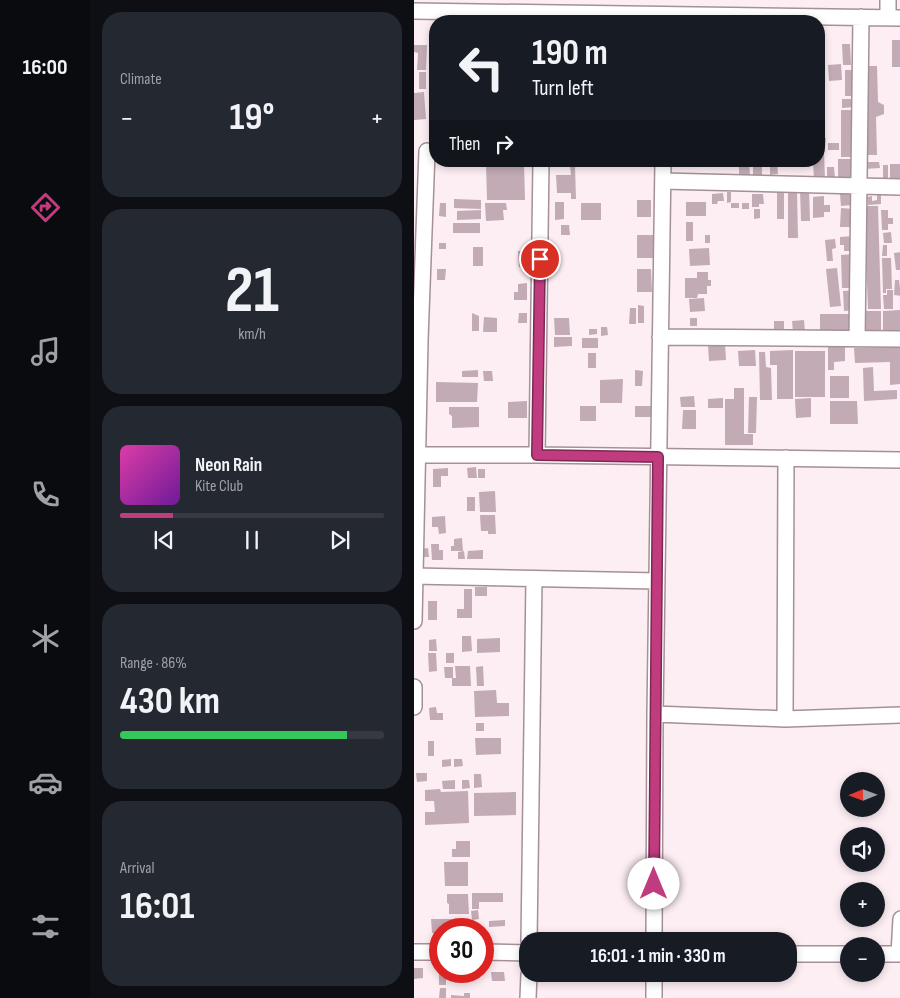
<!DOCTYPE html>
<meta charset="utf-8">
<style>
:root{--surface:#171b24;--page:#242831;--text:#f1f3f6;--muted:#9ea1a6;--line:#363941;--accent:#c13c7f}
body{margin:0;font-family:"Sofia Sans Condensed",sans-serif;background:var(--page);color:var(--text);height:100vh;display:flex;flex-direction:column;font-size:19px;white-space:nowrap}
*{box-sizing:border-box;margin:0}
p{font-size:16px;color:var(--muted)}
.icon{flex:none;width:28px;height:28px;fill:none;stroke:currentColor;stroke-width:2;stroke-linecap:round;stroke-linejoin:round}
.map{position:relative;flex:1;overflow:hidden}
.side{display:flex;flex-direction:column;gap:12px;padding:12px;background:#0d0f14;width:324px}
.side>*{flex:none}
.hud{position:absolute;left:15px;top:15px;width:396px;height:152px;border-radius:20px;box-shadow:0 2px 8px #0003;background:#171b24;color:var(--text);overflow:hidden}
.needle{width:32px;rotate:269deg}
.controls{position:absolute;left:426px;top:772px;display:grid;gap:10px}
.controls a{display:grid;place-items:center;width:45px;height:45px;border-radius:50%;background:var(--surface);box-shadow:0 2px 8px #0003;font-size:25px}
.speed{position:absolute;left:15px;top:918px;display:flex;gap:10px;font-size:25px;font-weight:700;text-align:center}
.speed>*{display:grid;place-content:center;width:65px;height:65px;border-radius:50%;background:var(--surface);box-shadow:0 2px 8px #0003;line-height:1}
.speed .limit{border:8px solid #d22;background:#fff;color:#111}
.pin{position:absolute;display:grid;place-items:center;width:42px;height:42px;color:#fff;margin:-21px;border:2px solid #fff;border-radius:50%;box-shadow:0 1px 5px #0007}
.me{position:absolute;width:55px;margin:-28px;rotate:0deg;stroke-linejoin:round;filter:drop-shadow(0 0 4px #0008)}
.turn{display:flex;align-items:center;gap:18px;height:105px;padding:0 20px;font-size:22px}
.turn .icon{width:65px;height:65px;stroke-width:2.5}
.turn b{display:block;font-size:35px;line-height:42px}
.then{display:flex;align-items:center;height:48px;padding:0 20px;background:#0003;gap:10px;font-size:19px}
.big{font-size:38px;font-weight:700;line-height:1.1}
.side .card{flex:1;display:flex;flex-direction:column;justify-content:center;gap:8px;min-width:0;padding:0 18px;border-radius:20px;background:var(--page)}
.side .dial{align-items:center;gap:0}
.dial b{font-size:65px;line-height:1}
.song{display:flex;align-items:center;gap:15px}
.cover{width:60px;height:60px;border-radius:8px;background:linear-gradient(135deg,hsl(320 70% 55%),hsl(280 70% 35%))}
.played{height:5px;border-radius:2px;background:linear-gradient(90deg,var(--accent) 20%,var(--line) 20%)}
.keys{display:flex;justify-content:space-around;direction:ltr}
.heat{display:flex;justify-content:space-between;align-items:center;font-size:28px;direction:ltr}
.charge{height:8px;border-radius:4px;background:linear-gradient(90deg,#34c759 86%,var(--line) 0)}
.trip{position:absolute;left:105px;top:932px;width:278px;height:50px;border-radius:20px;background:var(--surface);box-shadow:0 2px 8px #0003;font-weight:700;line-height:50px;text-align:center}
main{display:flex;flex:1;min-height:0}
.tabs{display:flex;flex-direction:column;width:90px;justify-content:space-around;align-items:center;background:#090b0e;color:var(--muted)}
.tabs .icon{width:35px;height:35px}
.tabs .current{color:var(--accent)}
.tabs b{font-size:22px;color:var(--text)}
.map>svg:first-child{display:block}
.building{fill:#c2abb4}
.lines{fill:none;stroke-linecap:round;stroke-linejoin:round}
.minor-casing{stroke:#a59098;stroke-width:18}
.minor{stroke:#fff;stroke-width:15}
.route-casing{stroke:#7d2753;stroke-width:12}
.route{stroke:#c13c7f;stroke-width:9}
</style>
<main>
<nav class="tabs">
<b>16:00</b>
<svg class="icon current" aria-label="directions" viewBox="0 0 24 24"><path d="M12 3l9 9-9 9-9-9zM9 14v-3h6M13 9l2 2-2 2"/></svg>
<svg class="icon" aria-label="music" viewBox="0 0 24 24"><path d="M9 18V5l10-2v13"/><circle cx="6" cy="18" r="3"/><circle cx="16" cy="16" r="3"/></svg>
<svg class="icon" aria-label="phone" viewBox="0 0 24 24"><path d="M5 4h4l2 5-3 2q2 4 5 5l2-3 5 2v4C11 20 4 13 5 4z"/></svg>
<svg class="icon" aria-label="climate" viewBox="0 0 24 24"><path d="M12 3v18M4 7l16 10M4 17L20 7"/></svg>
<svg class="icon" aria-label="car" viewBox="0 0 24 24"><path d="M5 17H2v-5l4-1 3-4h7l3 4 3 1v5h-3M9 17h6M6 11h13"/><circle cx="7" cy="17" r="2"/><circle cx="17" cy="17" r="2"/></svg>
<svg class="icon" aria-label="filters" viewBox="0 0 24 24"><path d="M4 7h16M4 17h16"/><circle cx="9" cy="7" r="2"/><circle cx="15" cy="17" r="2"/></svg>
</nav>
<section class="side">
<div class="card"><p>Climate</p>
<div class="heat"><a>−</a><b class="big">19°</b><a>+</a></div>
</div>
<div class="card dial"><b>21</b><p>km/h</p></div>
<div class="card">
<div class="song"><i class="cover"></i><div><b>Neon Rain</b><p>Kite Club</p></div></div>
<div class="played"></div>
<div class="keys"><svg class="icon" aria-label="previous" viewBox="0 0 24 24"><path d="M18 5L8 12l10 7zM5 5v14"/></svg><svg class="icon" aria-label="pause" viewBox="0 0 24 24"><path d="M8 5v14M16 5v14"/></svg><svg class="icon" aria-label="next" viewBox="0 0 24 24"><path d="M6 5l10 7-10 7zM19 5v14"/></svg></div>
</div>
<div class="card"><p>Range · 86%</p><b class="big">430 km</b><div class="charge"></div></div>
<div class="card"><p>Arrival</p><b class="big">16:01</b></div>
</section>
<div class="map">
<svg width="487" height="998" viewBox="0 0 487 998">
<rect width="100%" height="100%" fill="#fceef3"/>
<path class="building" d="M478,40H487V67H478Z
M428,44H436L437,65H429Z
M0,45H13L12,70H3L4,53L0,52Z
M427,64L428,80L415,81L414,65Z
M450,66H463L464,102L470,105V114L462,117L463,155H451Z
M431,70H441V96H431Z
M5,72H12V89H5Z
M10,92L12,119L0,120V93Z
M428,99H441V107L428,108Z
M427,110H441V157H427Z
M407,138H412L411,147L405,148V143H406Z
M414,143H425V150H414Z
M405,151H410L411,180L400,181L399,161H405Z
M424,159H441L442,182H424Z
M325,161H335L336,176H325Z
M351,161H363L364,174L356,175V167H352Z
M72,162H110L111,200H73Z
M450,162H465L466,168L450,169Z
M339,164H348V179H339Z
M476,164H487V178H476Z
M469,165H474V179H469Z
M156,166H161L162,199H157V193H143L142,175H157Z
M413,167H420L421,179L413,180Z
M467,187V204L454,205L453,197L458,196V201L463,200V194L454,195V188Z
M370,189V219H363V190Z
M386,189H395L396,221H387Z
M374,191H383L384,238H374Z
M313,192H317V202L313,203Z
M309,193L310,201H304L303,204H298V194Z
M338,194H349L350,204H345V207H338Z
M426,194H439L440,205L427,206Z
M410,196V205H416V212H410V217L399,218V197Z
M40,199L67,200V209L40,208Z
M223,200H237V217H223Z
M141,202H150V219L141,220Z
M272,202H292V216H272Z
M26,203H32V217L25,216Z
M71,203H92L93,210H89L90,220L72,221Z
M167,203H187V220H167Z
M317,203H325V208H317Z
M328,203H335V209H328Z
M450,206H464L467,309H454Z
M427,208L439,209L438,227H426Z
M340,209H346V218L340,219Z
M67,210V219L43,220V211Z
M467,210H474V218H479V224H474V230H468Z
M272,222H279V241H272Z
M39,223H66V233H39Z
M147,225H155L156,235H147Z
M477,232L478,243H470L469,233Z
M223,235H240V258H223Z
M291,235H296V243H291Z
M440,236V251H430V245H426V237Z
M421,239L422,248L418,249L419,261H413L411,240Z
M25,243H32V249H25Z
M469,245H473V256H468Z
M59,247H69V266H59Z
M295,248L296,265L276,266L275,249Z
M104,251H115V267H105Z
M487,252V270H482L480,253Z
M441,254L442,288H428L427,255Z
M468,258H477L478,289H472V293H469Z
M423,268L427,306L416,307L412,269Z
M23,269H32L31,280H23Z
M223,269H237L238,292H223Z
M283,272H294V280H297V286H293V294H284L283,298H271V278H283Z
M481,280H485L487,296L480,295Z
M113,283V300H100V292H104V284Z
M444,290V310L430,311L429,291Z
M473,290H479V309H470L469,295H473Z
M290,298L291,311L276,312L275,299Z
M224,305L230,306V323H224Z
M216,308H222V324H215Z
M487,310V333L469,334V311Z
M451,311H467V333L452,334Z
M58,313L65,316V331H58Z
M105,313H113V323H104Z
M406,314H443V332H406Z
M70,317L83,318V332H69Z
M140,318H155L156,335H141Z
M276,318H283V326H276Z
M390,320L391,332H379L378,321Z
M360,321H370V332H360Z
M187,327H193L194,335L187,336Z
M175,329H183V334L175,335Z
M140,337H158V346L140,347Z
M168,338H184V348H168Z
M311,344L312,360L295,361L294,345Z
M414,346H431V361L420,362V370H414Z
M487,347V384L476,385V362L441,363L440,348Z
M341,350L342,366H325L324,351Z
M379,350V399H363V365H356V351Z
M381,351H411V397H381Z
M345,352H351L352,367L357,368L358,400H346Z
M174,353H182V368H174Z
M459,367L460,391L483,390V399L450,401L449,368Z
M64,370V377H48V371Z
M221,370L229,371L228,386H221Z
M69,371H78L79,381H70Z
M416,376H435V398H416Z
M209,379L208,403H186V380Z
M22,382L64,383L63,402H22Z
M320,388H330V434H339V445H311V399H320Z
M280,396L281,407H267L266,397Z
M335,397H343L342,433H334Z
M309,398V408H294V399Z
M397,398V417L382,418L381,399Z
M113,401V418H94V402Z
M416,401H443L444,424H416Z
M166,406H182V421H166Z
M221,406H237V417H221Z
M35,407H65V427L38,428V416L35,414Z
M269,410H282V429H268Z
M62,467L63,478H54L53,468Z
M34,468V476H27V487H19V469Z
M64,469H71V478H64Z
M81,491L82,512H66L65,492Z
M53,497H61V511H53Z
M66,515H81L82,534H74V531H67Z
M31,516L32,533L25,534L24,527H18V517Z
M48,538L49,551H37V546H40V539Z
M17,544H25V550H29V560H18Z
M14,548L15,557H8L7,549Z
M69,550V559H53L54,551Z
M50,551L51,559H44V552Z
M61,587H73V596H61Z
M50,589H58V618H43V609H50Z
M14,601H23V620H14Z
M48,636H57L58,651L48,652Z
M86,638V652L63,653V639Z
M22,639L23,651H15V640Z
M14,653H22L23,671L15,672Z
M32,653H40V663H32Z
M41,666H56L57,686H38V678H42Z
M69,666L70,686H63L62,667Z
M30,667H39V678H31Z
M82,690L83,703H95V716L61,717L60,691Z
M22,707L23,713H29V720H16L15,708Z
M62,723H70V731H62Z
M61,738H87V754L62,755Z
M14,741H20V756H14Z
M37,759V766L28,767V760Z
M40,759H48L49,766L40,767Z
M2,773H13V781L3,782Z
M60,774H67L68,787L60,788Z
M41,780V789H29L28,781Z
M48,780H55L56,788L48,789Z
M26,789L27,792L54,791L55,823L11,825V812H21L20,801H11V790Z
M102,792V815L60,816V793Z
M42,841H56V857H38V849H42Z
M30,862H54V886H31Z
M58,893H89V902H65V909H58Z
M33,894H54L55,914H35V904L33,903Z
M64,910L65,919L58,920L57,911Z
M17,919H49V929H26V933H18Z
M91,920V926L75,927V921Z
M0,968H9V978L0,979Z
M25,971H52V979L32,980V985H25Z
M77,972H90L91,981H78Z
M26,988H32V998H25Z
M50,993H56V998H37V995L50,996Z"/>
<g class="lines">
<defs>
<path id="minor" d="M0,11L487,18
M474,18V0
M249,181L487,187
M246,337L487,339
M443,339L447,17
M0,455H123L487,460
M123,455L127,161
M0,576L243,581
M0,621L6,340L13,151
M0,687V707
M241,714L371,719L487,715
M371,719L372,458
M115,941L120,579
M240,941L241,714L249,161
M0,952H26
M69,952L114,953
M374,954H435
M462,954H487
M485,954L487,919
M240,974V998
M114,998L115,974"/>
</defs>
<use href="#minor" class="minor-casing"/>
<use href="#minor" class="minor"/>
</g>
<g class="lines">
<defs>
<path id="route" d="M126,259L123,455L244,457L240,884"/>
</defs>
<use href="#route" class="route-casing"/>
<use href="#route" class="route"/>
</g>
</svg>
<div class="controls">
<a><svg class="needle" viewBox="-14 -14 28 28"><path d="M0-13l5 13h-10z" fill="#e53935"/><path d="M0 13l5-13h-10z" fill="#9ea1a6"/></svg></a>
<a><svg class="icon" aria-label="sound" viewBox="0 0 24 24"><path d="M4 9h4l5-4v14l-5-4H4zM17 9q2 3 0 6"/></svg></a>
<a>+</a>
<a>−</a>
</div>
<div class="speed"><div class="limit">30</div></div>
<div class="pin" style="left:126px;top:259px;background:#d93025"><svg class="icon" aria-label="arrive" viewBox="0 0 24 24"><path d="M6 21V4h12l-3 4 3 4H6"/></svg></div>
<svg class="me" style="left:240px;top:884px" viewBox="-20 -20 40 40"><circle r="19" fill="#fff"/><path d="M0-13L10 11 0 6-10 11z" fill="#c13c7f"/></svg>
<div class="trip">16:01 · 1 min · 330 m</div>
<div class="hud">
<div class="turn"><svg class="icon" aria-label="left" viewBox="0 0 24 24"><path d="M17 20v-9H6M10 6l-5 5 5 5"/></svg><div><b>190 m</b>Turn left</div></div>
<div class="then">Then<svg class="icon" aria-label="right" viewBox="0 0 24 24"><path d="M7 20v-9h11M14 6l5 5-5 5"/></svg></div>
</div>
</div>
</main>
